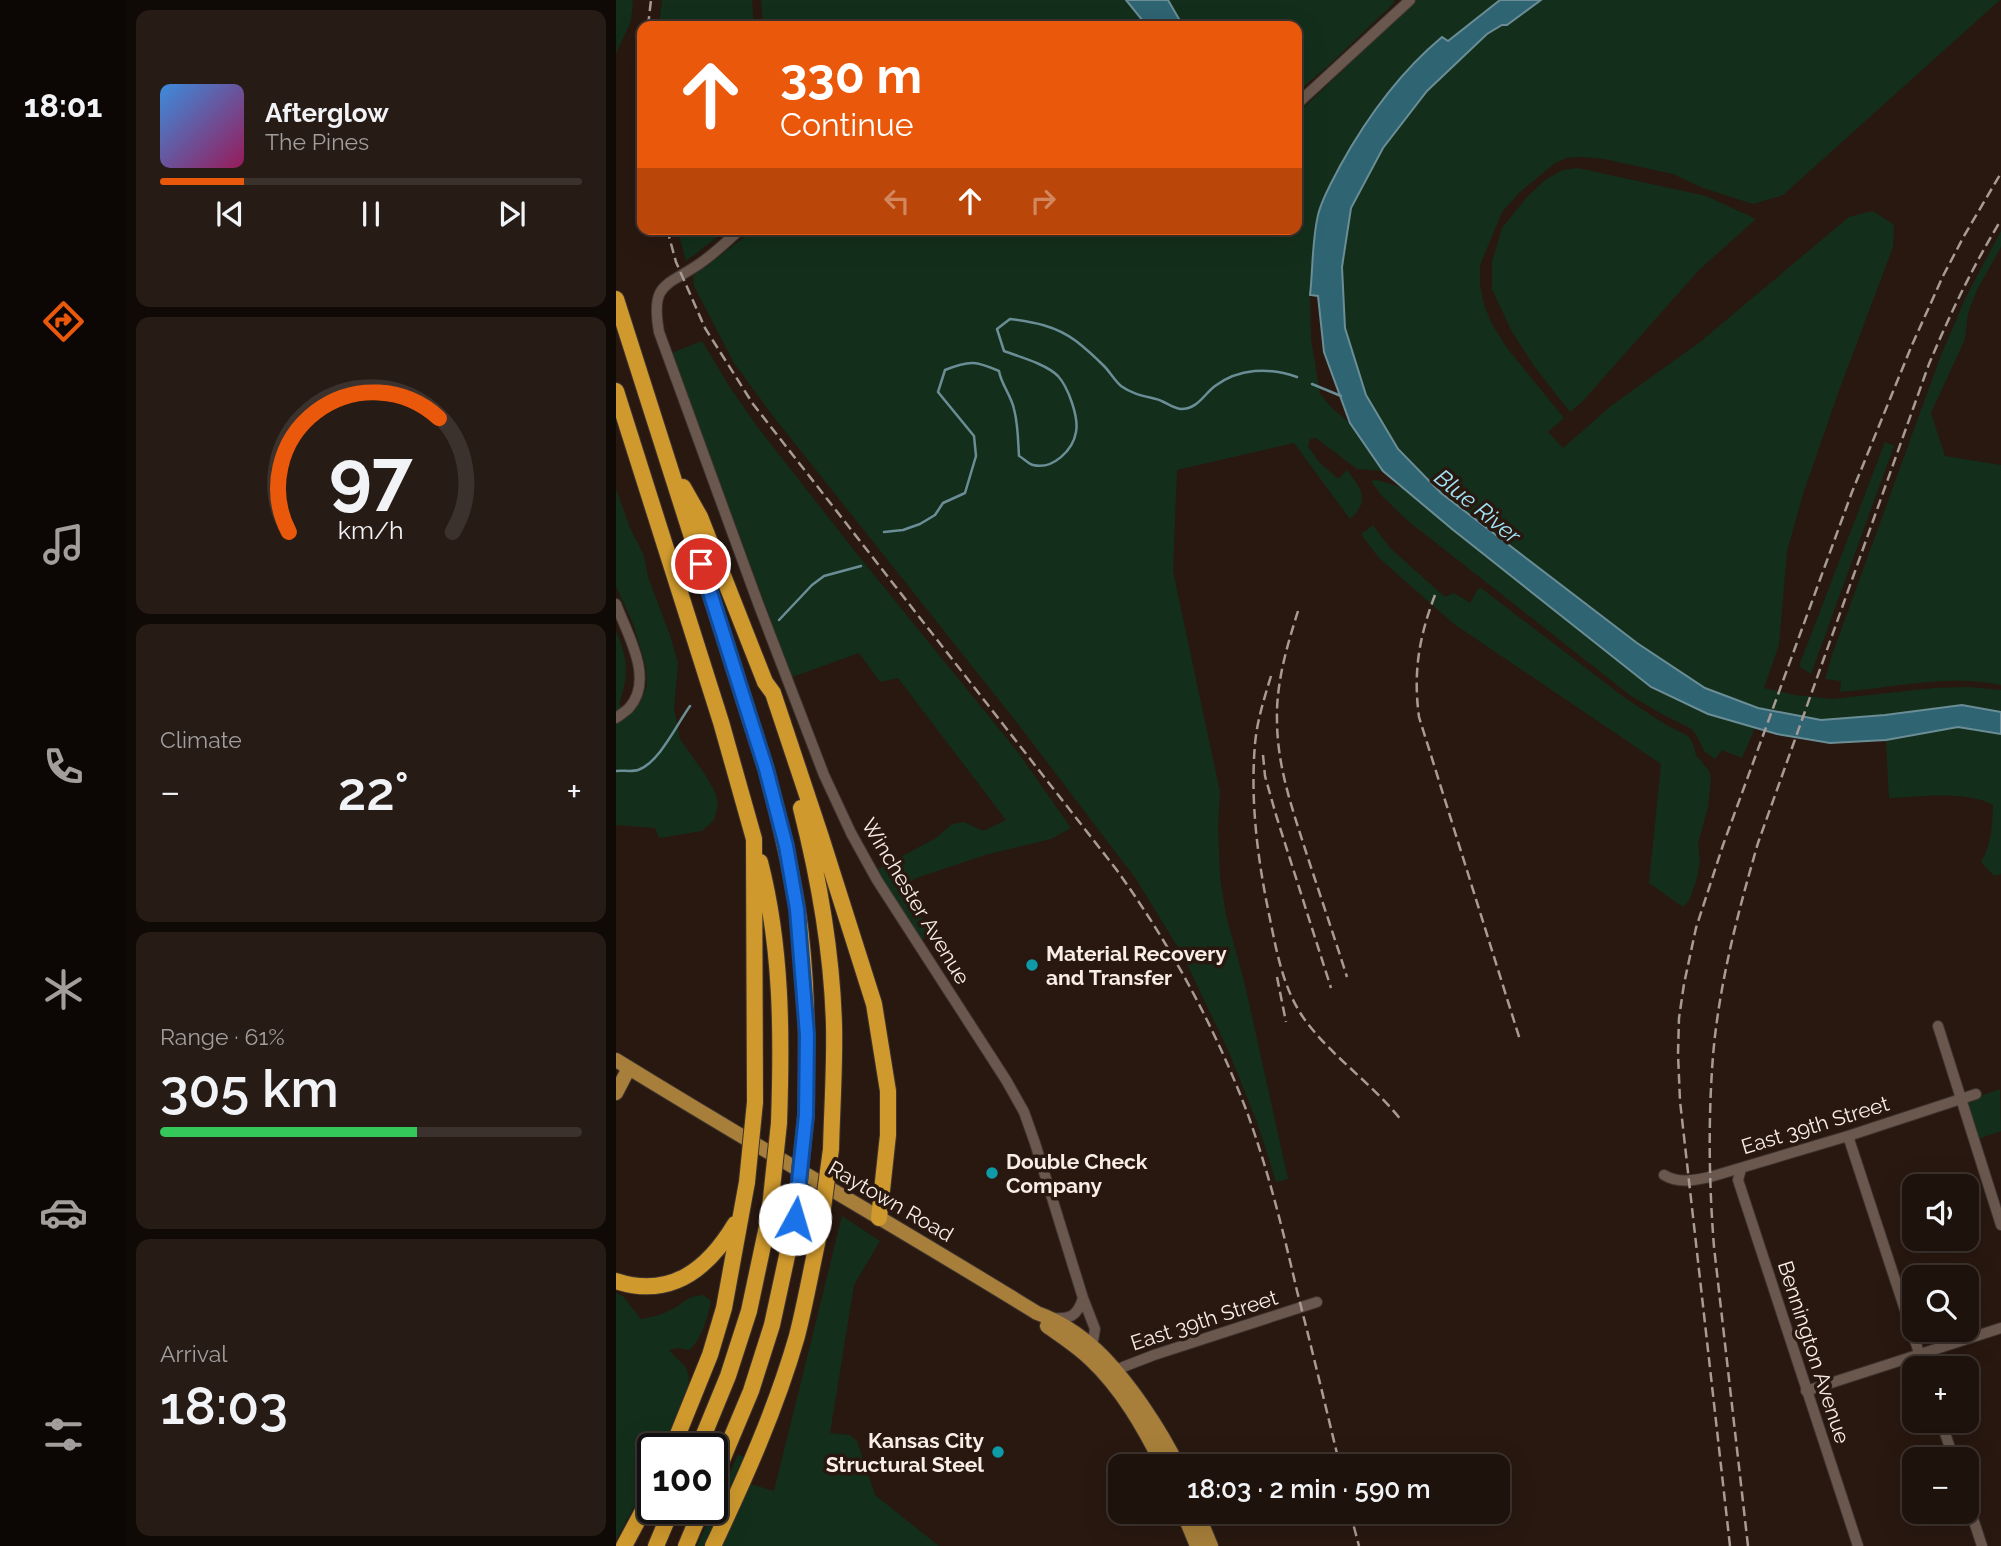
<!DOCTYPE html>
<meta charset="utf-8">
<style>
:root{--surface:#1e120c;--page:#261b15;--text:#f1f3f6;--muted:#a19e9d;--line:#3c322d;--accent:#ea580c}
body{margin:0;font-family:Raleway,sans-serif;background:var(--page);color:var(--text);height:100vh;display:flex;flex-direction:column;font-size:26px;white-space:nowrap}
*{box-sizing:border-box;margin:0}
p{font-size:23px;color:var(--muted)}
.icon{flex:none;width:38px;height:38px;fill:none;stroke:currentColor;stroke-width:2;stroke-linecap:round;stroke-linejoin:round}
.map{position:relative;flex:1;overflow:hidden}
.side{display:flex;flex-direction:column;gap:10px;padding:10px;background:#100a07;width:490px}
.side>*{flex:none}
.hud{position:absolute;left:21px;top:21px;width:665px;height:214px;border-radius:14px;box-shadow:0 7px 28px #0002,0 0 0 2px var(--line);background:#ea580c;color:#fff;overflow:hidden}
.tools{position:absolute;left:1286px;top:1174px;display:grid;gap:14px}
.tools a{display:grid;place-items:center;width:77px;height:77px;border-radius:14px;background:var(--surface);box-shadow:0 7px 28px #0002,0 0 0 2px var(--line);font-size:35px}
.speed{position:absolute;left:21px;top:1433px;display:flex;gap:14px;font-size:35px;font-weight:700;text-align:center}
.speed>*{display:grid;place-content:center;width:91px;height:91px;border-radius:50%;background:var(--surface);box-shadow:0 7px 28px #0002,0 0 0 2px var(--line);line-height:1}
.speed .limit{border:4px solid #111;border-radius:10px;background:#fff;color:#111}
.pin{position:absolute;display:grid;place-items:center;width:60px;height:60px;color:#fff;margin:-30px;border:4px solid #fff;border-radius:50%;box-shadow:0 2px 7px #0007}
.me{position:absolute;width:77px;margin:-38px;rotate:6deg;stroke-linejoin:round;filter:drop-shadow(0 0 5px #0008)}
.turn{display:flex;align-items:center;gap:24px;height:147px;padding:0 28px;font-size:32px}
.turn .icon{width:91px;height:91px;stroke-width:2.5}
.turn b{display:block;font-size:49px;line-height:60px}
.lanes{display:flex;align-items:center;height:66px;padding:0 28px;background:#0003;justify-content:center;gap:35px;direction:ltr}
.lanes .off{opacity:.35}
.big{font-size:52px;font-weight:600;line-height:1.1}
.side .card{flex:1;display:flex;flex-direction:column;justify-content:center;gap:10px;min-width:0;padding:0 24px;border-radius:14px;background:var(--page)}
.side .dial{align-items:center;gap:0}
.dial svg{height:182px;overflow:visible;fill:none;stroke:var(--line);stroke-width:7;stroke-linecap:round;text-anchor:middle}
.dial text{fill:var(--text);stroke:none}
.song{display:flex;align-items:center;gap:21px}
.cover{width:84px;height:84px;border-radius:10px;background:linear-gradient(135deg,hsl(210 70% 55%),hsl(330 70% 35%))}
.played{height:7px;border-radius:4px;background:linear-gradient(90deg,var(--accent) 20%,var(--line) 20%)}
.keys{display:flex;justify-content:space-around;direction:ltr}
.heat{display:flex;justify-content:space-between;align-items:center;font-size:38px;direction:ltr}
.charge{height:10px;border-radius:5px;background:linear-gradient(90deg,#34c759 61%,var(--line) 0)}
.trip{position:absolute;left:492px;top:1454px;width:402px;height:70px;border-radius:14px;background:var(--surface);box-shadow:0 7px 28px #0002,0 0 0 2px var(--line);font-weight:600;line-height:70px;text-align:center}
main{display:flex;flex:1;min-height:0}
.tab-bar{display:flex;flex-direction:column;width:126px;justify-content:space-around;align-items:center;background:#0c0705;color:var(--muted)}
.tab-bar .icon{width:49px;height:49px}
.tab-bar .selected{color:var(--accent)}
.tab-bar b{font-size:32px;color:var(--text)}
.map>svg:first-child{display:block}
.green{fill:#132f1b}
.water{fill:#2f6473;stroke:#6b8d96;stroke-width:2}
.lines{fill:none;stroke-linecap:round;stroke-linejoin:round}
.stream{stroke:#6b8d96;stroke-width:2.5}
.minor-casing{stroke:#3e332f;stroke-width:12}
.major-casing{stroke:#3e332f;stroke-width:16}
.highway-casing{stroke:#3e332f;stroke-width:18}
.minor{stroke:#6a584e;stroke-width:10}
.major{stroke:#a77f3a;stroke-width:14}
.highway{stroke:#cf992d;stroke-width:16}
.rail{stroke:#a89b94;stroke-width:2.5;stroke-dasharray:10 5;stroke-linecap:butt}
.highway-bridge-casing{stroke:#3e332f;stroke-width:18;stroke-linecap:butt}
.highway-bridge{stroke:#cf992d;stroke-width:16}
.route-casing{stroke:#114b97;stroke-width:18}
.route{stroke:#1a73e8;stroke-width:12}
.culture-dot{fill:#0f9aa8;stroke:#281810;stroke-width:2.5}
.labels{text-anchor:middle;dominant-baseline:central;stroke-width:7;stroke-linejoin:round;paint-order:stroke}
.street-label{font-size:21px;fill:#f8ede7;stroke:#281810}
.poi-label{font-size:21px;font-weight:bold;fill:#f8ede7;stroke:#281810;text-anchor:start}
.water-label{font-size:23px;font-style:italic;fill:#a1e4f8;stroke:#281810}
</style>
<main>
<nav class="tab-bar">
<b>18:01</b>
<svg class="icon selected" aria-label="directions" viewBox="0 0 24 24"><path d="M12 3l9 9-9 9-9-9zM9 14v-3h6M13 9l2 2-2 2"/></svg>
<svg class="icon" aria-label="music" viewBox="0 0 24 24"><path d="M9 18V5l10-2v13"/><circle cx="6" cy="18" r="3"/><circle cx="16" cy="16" r="3"/></svg>
<svg class="icon" aria-label="phone" viewBox="0 0 24 24"><path d="M5 4h4l2 5-3 2q2 4 5 5l2-3 5 2v4C11 20 4 13 5 4z"/></svg>
<svg class="icon" aria-label="climate" viewBox="0 0 24 24"><path d="M12 3v18M4 7l16 10M4 17L20 7"/></svg>
<svg class="icon" aria-label="car" viewBox="0 0 24 24"><path d="M5 17H2v-5l4-1 3-4h7l3 4 3 1v5h-3M9 17h6M6 11h13"/><circle cx="7" cy="17" r="2"/><circle cx="17" cy="17" r="2"/></svg>
<svg class="icon" aria-label="filters" viewBox="0 0 24 24"><path d="M4 7h16M4 17h16"/><circle cx="9" cy="7" r="2"/><circle cx="15" cy="17" r="2"/></svg>
</nav>
<section class="side">
<div class="card">
<div class="song"><i class="cover"></i><div><b>Afterglow</b><p>The Pines</p></div></div>
<div class="played"></div>
<div class="keys"><svg class="icon" aria-label="previous" viewBox="0 0 24 24"><path d="M18 5L8 12l10 7zM5 5v14"/></svg><svg class="icon" aria-label="pause" viewBox="0 0 24 24"><path d="M8 5v14M16 5v14"/></svg><svg class="icon" aria-label="next" viewBox="0 0 24 24"><path d="M6 5l10 7-10 7zM19 5v14"/></svg></div>
</div>
<div class="card dial"><svg viewBox="0 0 100 80">
<path d="M14 69A42 42 0 1 1 86 69"/>
<path d="M14 69A42 42 0 0 1 80 19" stroke="#ea580c"/>
<text x="50" y="56" font-size="32" font-weight="700">97</text>
<text x="50" y="72" font-size="11">km/h</text>
</svg></div>
<div class="card"><p>Climate</p>
<div class="heat"><a>−</a><b class="big">22°</b><a>+</a></div>
</div>
<div class="card"><p>Range · 61%</p><b class="big">305 km</b><div class="charge"></div></div>
<div class="card"><p>Arrival</p><b class="big">18:03</b></div>
</section>
<div class="map">
<svg width="1385" height="1546" viewBox="0 0 1385 1546">
<rect width="100%" height="100%" fill="#281810"/>
<path class="green" d="M0,0H17L15,21L0,54Z
M46,0H136L138,26H43Z
M145,0H510L531,26H147Z
M552,0H778V3L711,67L681,92V26H567Z
M800,0H884L771,92L743,132L714,184L698,242L694,295L695,339L704,394L716,408L734,423L767,471L741,469L700,438L694,439L692,446L703,462L722,479L731,470C745,489 755,500 734,519L678,443L561,470L557,571L604,792L602,826L604,877L610,915L629,985L672,1179L660,1182L642,1125L613,1052L566,954L520,879L399,720L157,416L118,363L78,286L77,276L139,229H681V114Z
M925,0H1384L1167,195L1137,204L1087,188L1057,174L988,159L965,157L951,158L939,163L904,192L886,212L864,265V285L868,305L876,324L891,348L948,418L932,432L947,448L995,406L1084,342L1233,217L1257,211L1278,225L1277,247L1225,385L1188,491L1171,551L1163,645L1148,688L1179,695L1217,699L1318,688L1353,687L1385,690V712L1345,705L1269,715L1205,720L1142,708L1089,688L1021,643L825,493L782,449L750,395L729,328L726,267L735,208L767,148L811,91L871,34L886,25H891Z
M962,168L1090,196L1140,219L1083,270L965,403L954,412L918,366L895,330L876,289V262L886,228L911,197L929,180L947,170Z
M61,229H112L70,261Z
M1385,231V247L1361,290L1352,313L1349,339L1315,413L1329,456L1385,465V685C1332,674 1277,688 1224,692L1225,681L1209,679L1216,655L1325,355L1350,297Z
M86,341L113,386L140,425L241,554L401,751L455,828L435,839L369,855L300,878L288,886L315,935L304,941L260,870L320,838L336,824L348,822L367,831L390,820L282,678L264,682L243,653L176,677L56,353Z
M1269,442L1278,446L1195,674L1183,666Z
M761,480L785,487L836,529L1035,687L1092,714L1139,728L1126,758L1106,750L1099,759L1088,751L1080,734L1074,728L1044,713L1015,696L792,521L766,496L755,481Z
M0,489L14,528L28,556L32,577L54,635L62,663L58,709L64,739L90,776L100,794L102,806L98,820L86,831L43,838L39,828L0,825V631C12,657 13,677 3,704L10,717L25,701L31,685L30,667L18,626L0,586Z
M757,525L774,548L829,597L838,593L854,603L862,589L865,588L1009,698L1050,725L1072,736L1077,744L1080,755L1093,771L1095,779L1092,807L1082,843L1084,861L1081,878L1073,901L1067,907L1033,883L1045,764L838,624L763,558L745,534Z
M1342,727L1385,734V874L1378,876L1365,862C1376,844 1376,826 1377,805C1349,790 1305,797 1273,798L1270,740Z
M1384,1089L1385,1131L1362,1139L1350,1104L1353,1100Z
M226,1216L264,1241L238,1285L214,1433L234,1435L241,1441L259,1495L323,1546H104L134,1484L158,1491Z
M0,1293L7,1296L25,1319C36,1317 45,1315 55,1310C69,1303 68,1297 87,1295L95,1301C92,1316 85,1342 73,1350L62,1348L53,1350C65,1365 73,1363 73,1383L47,1449H37V1472L0,1540Z
M122,1454L130,1459L92,1546H81Z"/>
<path class="water" d="M510,0H552L567,26H531Z
M884,0H925L891,25H886L871,34L811,91L767,148L735,208L726,267L729,328L750,395L782,449L825,493L1021,643L1089,688L1142,708L1205,720L1269,715L1346,705L1385,712V734L1342,727L1270,740L1214,743L1161,734L1092,714L1035,687L836,529L767,471L734,423L708,352L702,296L694,295C697,269 696,240 702,215C706,198 716,182 724,166C751,117 783,73 826,37L832,41Z"/>
<g class="lines">
<path class="stream" d="M696,384L725,396
M268,532L287,530L304,524L319,515L327,503L349,493L360,456L358,436L322,392L329,370C354,360 360,361 383,371C385,384 395,395 398,409C402,424 402,440 403,456C407,458 413,464 417,465C437,470 457,450 460,432C463,417 452,387 442,376C430,364 404,357 388,351L381,329L394,319C418,322 440,326 460,341C469,348 479,357 488,366C494,372 499,381 505,386C516,394 528,396 540,399C549,401 555,408 565,409C582,409 588,394 599,386C623,368 653,367 681,377
M163,620L196,585L208,576L245,566
M0,771C6,770 16,772 22,770C43,763 61,724 74,706"/>
<defs>
<path id="minor" d="M681,104L794,0
M125,229C112,240 100,252 86,262C51,287 34,281 43,332L142,603L208,775L235,833L261,880L390,1080L408,1112L419,1143L467,1298L479,1329L477,1341L471,1348
M0,604C11,634 39,679 13,708C10,711 4,715 0,718
M1322,1026L1385,1225
M1232,1136L1308,1368
M1125,1169L1122,1180L1242,1546
M1048,1175C1063,1184 1078,1180 1094,1177L1232,1136L1360,1094
M436,1318C454,1319 461,1317 467,1298
M494,1372L538,1355L701,1302
M1190,1391L1385,1328
M1325,1421L1338,1460
M1351,1500L1366,1546"/>
<path id="major" d="M0,1060C139,1146 282,1227 421,1313C468,1330 498,1365 526,1405C539,1424 552,1445 562,1466
M0,1093L13,1068
M431,1326C446,1337 462,1347 474,1359C506,1389 528,1428 547,1466
M567,1512L581,1546
M581,1512L595,1546"/>
<path id="highway" d="M0,299L150,769C162,814 173,859 181,906C192,975 191,1045 190,1115
M0,391L105,722L138,839L139,1102
M67,487L84,517L149,682L157,693L205,837L258,1004L272,1091V1135L263,1218
M185,808C203,879 216,952 218,1025C219,1066 216,1108 215,1149
M144,862C166,947 166,1036 163,1123
M0,1281C55,1299 92,1269 119,1224
M56,1449L94,1355L108,1308L131,1182
M82,1449L112,1376L133,1311L153,1217
M96,1484L135,1391L156,1325L179,1219
M8,1546L37,1492
M40,1546L56,1508
M70,1546L86,1508
M97,1546C129,1478 160,1409 181,1336C190,1301 196,1265 204,1230"/>
</defs>
<use href="#minor" class="minor-casing"/>
<use href="#major" class="major-casing"/>
<use href="#highway" class="highway-casing"/>
<use href="#minor" class="minor"/>
<use href="#major" class="major"/>
<use href="#highway" class="highway"/>
<path class="rail" d="M32,26L35,0
M51,229L60,262L89,328L137,404L500,869C554,944 598,1025 631,1112C652,1170 667,1230 681,1291C696,1349 710,1408 724,1466
M819,595C803,637 797,672 803,717L904,1040
M682,611C671,646 660,683 661,720C661,767 677,811 691,855C704,895 718,936 731,977
M655,676C648,699 641,721 639,744C634,803 642,862 654,919C661,954 668,991 689,1020C716,1057 756,1083 785,1120
M647,755L649,776L660,815L715,988
M661,977L670,1022
M734,1512L743,1546
M1114,1546L1064,1101L1062,1054L1063,1018L1068,984L1080,928L1107,845L1236,492L1296,345L1327,276L1348,236L1385,173
M1132,1546L1098,1247C1093,1184 1092,1120 1097,1056C1103,984 1122,912 1142,843L1313,364C1334,314 1357,266 1385,220"/>
<defs>
<path id="highway-bridge" d="M131,1182L139,1102
M153,1217L163,1123
M179,1219L190,1115
M204,1230L215,1149"/>
</defs>
<use href="#highway-bridge" class="highway-bridge-casing"/>
<use href="#highway-bridge" class="highway-bridge"/>
</g>
<g class="lines">
<defs>
<path id="route" d="M85,564L150,769L170,846L181,909L191,1035L190,1115L179,1219"/>
</defs>
<use href="#route" class="route-casing"/>
<use href="#route" class="route"/>
</g>
<g class="culture-dot">
<circle cx="416" cy="965" r="7"/>
<circle cx="376" cy="1173" r="7"/>
<circle cx="382" cy="1452" r="7"/>
</g>
<g class="labels">
<g class="street-label">
<text transform="translate(300 901) rotate(59)">Winchester Avenue</text>
<text transform="translate(1199 1125) rotate(-17)">East 39th Street</text>
<text transform="translate(275 1201) rotate(30)">Raytown Road</text>
<text transform="translate(588 1320) rotate(-18)">East 39th Street</text>
<text transform="translate(1198 1352) rotate(72)">Bennington Avenue</text>
</g>
<g class="poi-label">
<text x="430" y="953">Material Recovery<tspan x="430" dy="24">and Transfer</tspan></text>
<text x="390" y="1161">Double Check<tspan x="390" dy="24">Company</tspan></text>
<text x="368" y="1440" text-anchor="end">Kansas City<tspan x="368" dy="24">Structural Steel</tspan></text>
</g>
<g class="water-label">
<text transform="translate(862 506) rotate(39)">Blue River</text>
</g>
</g>
</svg>
<div class="tools">
<a><svg class="icon" aria-label="sound" viewBox="0 0 24 24"><path d="M4 9h4l5-4v14l-5-4H4zM17 9q2 3 0 6"/></svg></a>
<a><svg class="icon" aria-label="search" viewBox="0 0 24 24"><circle cx="10" cy="10" r="6"/><path d="M15 15l6 6"/></svg></a>
<a>+</a>
<a>−</a>
</div>
<div class="speed"><div class="limit">100</div></div>
<div class="pin" style="left:85px;top:564px;background:#d93025"><svg class="icon" aria-label="arrive" viewBox="0 0 24 24"><path d="M6 21V4h12l-3 4 3 4H6"/></svg></div>
<svg class="me" style="left:179px;top:1219px" viewBox="-20 -20 40 40"><circle r="19" fill="#fff"/><path d="M0-13L10 11 0 6-10 11z" fill="#1a73e8"/></svg>
<div class="trip">18:03 · 2 min · 590 m</div>
<div class="hud">
<div class="turn"><svg class="icon" aria-label="ahead" viewBox="0 0 24 24"><path d="M12 20V5M6 11l6-6 6 6"/></svg><div><b>330 m</b>Continue</div></div>
<div class="lanes"><svg class="icon off" aria-label="left" viewBox="0 0 24 24"><path d="M17 20v-9H6M10 6l-5 5 5 5"/></svg><svg class="icon" aria-label="ahead" viewBox="0 0 24 24"><path d="M12 20V5M6 11l6-6 6 6"/></svg><svg class="icon off" aria-label="right" viewBox="0 0 24 24"><path d="M7 20v-9h11M14 6l5 5-5 5"/></svg></div>
</div>
</div>
</main>
